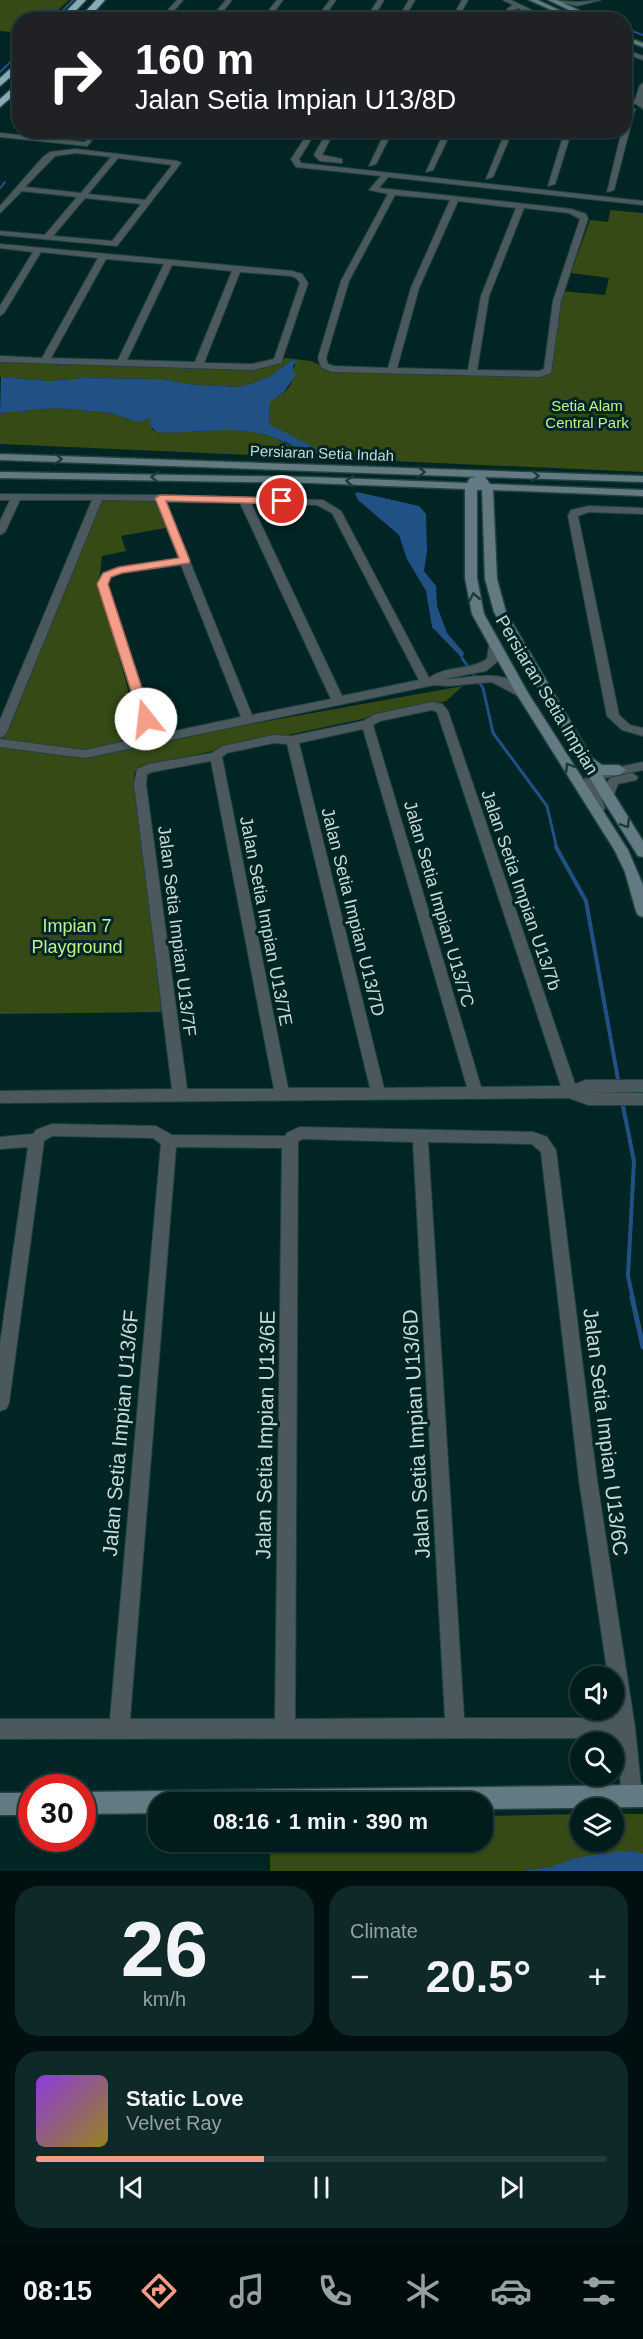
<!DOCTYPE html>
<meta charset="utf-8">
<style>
:root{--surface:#001c1b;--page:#0e2928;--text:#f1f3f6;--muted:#95a1a3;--line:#223a3a;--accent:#f49e89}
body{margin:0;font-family:Helvetica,sans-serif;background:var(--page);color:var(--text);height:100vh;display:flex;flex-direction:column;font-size:22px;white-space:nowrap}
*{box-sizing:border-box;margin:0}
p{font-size:20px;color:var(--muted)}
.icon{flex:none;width:33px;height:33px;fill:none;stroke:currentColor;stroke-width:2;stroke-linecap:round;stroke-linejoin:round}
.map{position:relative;height:1871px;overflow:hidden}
.drawer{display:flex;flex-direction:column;gap:15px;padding:15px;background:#000f0f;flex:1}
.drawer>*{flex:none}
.top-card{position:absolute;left:12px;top:12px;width:620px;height:126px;border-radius:24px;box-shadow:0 2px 4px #0004,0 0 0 2px var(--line);background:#202124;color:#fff;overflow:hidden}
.tools{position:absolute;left:570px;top:1666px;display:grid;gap:12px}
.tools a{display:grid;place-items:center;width:54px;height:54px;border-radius:50%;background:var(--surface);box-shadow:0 2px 4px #0004,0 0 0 2px var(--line);font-size:30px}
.speed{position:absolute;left:18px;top:1774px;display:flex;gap:12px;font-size:30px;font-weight:700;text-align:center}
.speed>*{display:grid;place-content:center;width:78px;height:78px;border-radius:50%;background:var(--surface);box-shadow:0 2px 4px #0004,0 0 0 2px var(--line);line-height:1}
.speed .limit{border:9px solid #d22;background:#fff;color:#111}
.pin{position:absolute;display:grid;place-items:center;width:51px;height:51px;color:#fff;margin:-26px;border:3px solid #fff;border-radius:50%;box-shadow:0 2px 6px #0007}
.me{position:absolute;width:66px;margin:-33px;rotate:344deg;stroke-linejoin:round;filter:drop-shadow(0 0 4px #0008)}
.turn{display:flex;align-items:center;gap:21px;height:126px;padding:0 24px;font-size:27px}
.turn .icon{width:78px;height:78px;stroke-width:2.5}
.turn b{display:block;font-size:42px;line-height:51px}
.big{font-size:45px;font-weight:700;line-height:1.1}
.drawer .widget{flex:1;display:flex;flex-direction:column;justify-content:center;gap:9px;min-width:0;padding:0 21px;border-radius:24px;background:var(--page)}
.drawer .dial{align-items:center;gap:0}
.dial b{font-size:78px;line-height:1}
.song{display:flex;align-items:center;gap:18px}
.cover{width:72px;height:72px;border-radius:9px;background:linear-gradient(135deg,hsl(270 70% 55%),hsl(50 70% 35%))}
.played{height:6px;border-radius:3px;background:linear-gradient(90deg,var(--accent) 40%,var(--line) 40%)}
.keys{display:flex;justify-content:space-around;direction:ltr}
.heat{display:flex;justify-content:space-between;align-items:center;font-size:33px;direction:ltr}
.drawer .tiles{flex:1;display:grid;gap:15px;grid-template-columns:1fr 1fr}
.widget:last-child{grid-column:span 2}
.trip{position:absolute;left:148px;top:1792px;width:345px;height:60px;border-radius:24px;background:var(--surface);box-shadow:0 2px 4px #0004,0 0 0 2px var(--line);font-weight:700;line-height:60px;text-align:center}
.menu{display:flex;height:96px;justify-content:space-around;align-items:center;background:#000b0b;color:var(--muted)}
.menu .icon{width:42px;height:42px}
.menu .current{color:var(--accent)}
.menu b{font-size:27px;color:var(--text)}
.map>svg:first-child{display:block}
.green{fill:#354a15}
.water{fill:#215085}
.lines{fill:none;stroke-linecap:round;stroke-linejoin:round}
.stream-far3{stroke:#215085;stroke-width:2}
.stream-far2{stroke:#215085;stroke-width:3}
.stream-far1{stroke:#215085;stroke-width:4}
.stream{stroke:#215085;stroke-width:5}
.street-casing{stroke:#204241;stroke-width:2}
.secondary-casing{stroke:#204241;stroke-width:3}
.highway-casing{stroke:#204241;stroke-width:3}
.street{fill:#4b595e;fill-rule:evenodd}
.secondary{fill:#637a82;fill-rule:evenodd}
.highway{fill:#87aab7;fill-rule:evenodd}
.oneway{stroke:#193a3c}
.route{fill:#f49e89;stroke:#9f6759;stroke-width:1.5}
.labels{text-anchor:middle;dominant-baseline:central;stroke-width:6;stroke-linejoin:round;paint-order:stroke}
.far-park-label{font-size:15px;fill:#c5ef8e;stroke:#002524}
.far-street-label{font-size:15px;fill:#c6dad8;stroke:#002524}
.street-label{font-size:18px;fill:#c6dad8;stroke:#002524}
.park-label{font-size:18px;fill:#c5ef8e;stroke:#002524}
.near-street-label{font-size:21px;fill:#c6dad8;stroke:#002524}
</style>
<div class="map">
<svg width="643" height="1871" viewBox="0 0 643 1871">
<rect width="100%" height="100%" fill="#002524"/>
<path class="green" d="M0,0H69L48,19L20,20L19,33L0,31Z
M610,210L643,213V472L0,444V413L56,408L111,413L138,422L152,417V429L156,432C210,435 249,418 298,450L305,444L269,424L270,401C278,397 290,390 292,381C295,373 292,368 297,362L292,360L269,377L247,385L237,387L187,384L163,379L84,378L50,381L0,377V361L223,367L286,358L311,361L326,368L548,373L561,291L605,295L609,278L571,273L590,220L608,222Z
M98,497L160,498L171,527L121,536L126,551L102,556L99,583L140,734L90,753L463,686L446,701L139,767L134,773V779L163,1012L0,1014V734Z
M580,1814V1842H614V1814H643V1871H270V1842H483V1816Z"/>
<path class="water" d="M292,360L298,361L293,366L295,376L284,392L270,402L269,424L331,456H301C297,446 288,443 280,440C240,422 198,435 156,432L149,424L151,418L138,422L111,413L56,408L0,413L1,377L50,381L84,378L163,379L187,384L237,387L247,385L269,377Z
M357,492L419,506L426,514L427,551L424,571L436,586L437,606L447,633L464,653L462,658L432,627L426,591L407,559L399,535L358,500L355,494Z
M621,1851L643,1853V1871H522L551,1867L575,1858Z"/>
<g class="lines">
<path class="stream-far3" d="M53,20L73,0
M624,28L643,35
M0,72L20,53
M0,188L5,182"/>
<path class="stream-far2" d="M462,658L483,688L493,733L547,806L557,849"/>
<path class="stream-far1" d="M556,847L586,901L619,1085
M622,1101L634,1161L628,1276L633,1299"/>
<path class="stream" d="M632,1297L643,1347"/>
<defs>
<path id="street" d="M177,0H183L166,20H159Z
M226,0H232L216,20H209Z
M277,0H283L268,20H261Z
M330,0H336L322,20H315Z
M378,0H384L372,20H365Z
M409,0H415L403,20H397Z
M462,0H468L457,20H451Z
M503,0H511L552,20H543L518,8L512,11L507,20H501L507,9L513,5Z
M549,0L577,2L601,0L577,6Z
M624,49L643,56V60L624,53Z
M643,83V109L636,104H624V100H635L640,85Z
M631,107L635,109L614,190L607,192L622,130H624L627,109Z
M94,130H101L87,146L0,137V133L85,142Z
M310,130H317L299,159L301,163L643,201V205L388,177L379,188L571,209L586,214L588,219L561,301L551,373L540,377L332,372L321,367L318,358L341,281L388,194L369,190L381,176L296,167L291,159ZM395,195L450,200L411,288L388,368L334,366L328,364L326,358L349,281ZM458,201L516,208L481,296L468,370L397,368L419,288ZM524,208L569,213L580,219L553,301L544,369L539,371L477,370L489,296Z
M328,130H335L322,155L342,159V163L320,161L314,155Z
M386,130H393L376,164L369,166Z
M445,130H452L433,170L426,172Z
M506,130H513L493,177L486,179Z
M565,130H572L555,184L548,186Z
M76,149L177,161L181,163L117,246L0,235V231L45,235L77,197L22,191L0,213V206L43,157L50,152ZM76,153L111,157L81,193L25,187L55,156ZM118,158L172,165L145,200L88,194ZM85,198L141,204L112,241L53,236Z
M0,244L292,271L302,274L308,283L281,363L253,370L0,362V356L42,358L98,258L41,252L4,313L0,316V306L33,252L0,248ZM106,259L164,264L118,360L51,358ZM172,265L232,271L195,362L127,360ZM240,272L291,276L296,278L300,283L274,359L253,364L204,363Z
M0,494L160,495L323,500L341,511L429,678C446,665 469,671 487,659L489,646L495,642L501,646L498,661L486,671L443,679C474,679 503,665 528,693L522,697L518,696L492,682L448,686L434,685L85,758L0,747V739L85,750L145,737L98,584L103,573L119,567L179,559L156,501L102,500L6,734L0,738V720L92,500H20L5,532L0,535V521L10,500H0ZM166,502L240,503L331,699L252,715ZM251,503L317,505L332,513L419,680L342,696ZM181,565L241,717L156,735L108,584L111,577L121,573Z
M589,506L643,508V514L589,512L578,516L619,715L630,725L643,728V736L622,730L607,716L568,516L571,510Z
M432,702L442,704L448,711L575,1084L586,1080H643V1092H586L643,1093V1105H588L569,1098L0,1103V1091L172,1089L134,784L137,769L149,764L212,753L223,746L274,735L292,736L363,721L376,714ZM432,710L437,712L561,1086L481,1087L373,725L380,721ZM363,729L467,1087L384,1088L299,743ZM274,743L287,744L370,1088H288L222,757L227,753ZM211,761L274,1089H187L146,784L147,774L152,772Z
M643,762V770L599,779L595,782L605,808L603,811H595L583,787L585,778L595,772Z
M632,773L638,777L636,780L618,784L612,800H604L602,790L610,778Z
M52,1124L156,1126L172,1135L285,1136L287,1133L300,1127L533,1132L547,1137L556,1150L597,1480L635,1728L642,1797L639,1804L632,1807L625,1804L622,1797L616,1738L0,1739V1719H110L161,1144L153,1138L52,1136L44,1141L9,1403L6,1409L0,1411V1344L28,1147L0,1149V1137L33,1134L36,1130ZM302,1139L413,1142L445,1718L295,1719L298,1142ZM428,1142L532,1144L541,1152L579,1480L608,1677H614V1718H464ZM176,1147L282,1148L275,1719H130Z
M582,1776H602L605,1797L602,1804L595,1807L588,1804Z"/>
<path id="secondary" d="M529,0H538L563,12L558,13Z
M548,0H557L600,20H590Z
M624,36L643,43V47L624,40Z
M0,454L643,476V482L485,477L490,484L643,490V496L493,490L497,579L506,612L592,758L602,765H619L626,770L619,775H602L643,841V857L638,856L601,797L494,612L485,579L482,490H477V578L484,614L528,693L628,850L643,885V917L638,915L636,911L625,872L615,851L516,693L472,614L465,578V489L310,483L0,478V472L310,477L467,483L470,478L477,477L0,460Z
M643,1785V1807L483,1809V1803H159V1813L82,1814V1792Z
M0,1793H32V1815H0Z"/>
<path id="highway" d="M77,0H86L67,20H58Z
M96,0H105L87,20H78Z
M20,60V69L0,86V78Z
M20,81V90L0,107V99Z"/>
</defs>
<use href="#street" class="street-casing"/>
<use href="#secondary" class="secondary-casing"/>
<use href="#highway" class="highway-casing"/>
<use href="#street" class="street"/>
<use href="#secondary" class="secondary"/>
<use href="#highway" class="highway"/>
</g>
<defs><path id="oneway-chevron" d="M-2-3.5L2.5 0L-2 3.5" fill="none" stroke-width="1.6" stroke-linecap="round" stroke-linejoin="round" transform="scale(1.5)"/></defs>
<g class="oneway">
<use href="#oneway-chevron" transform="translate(58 459) rotate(2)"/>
<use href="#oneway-chevron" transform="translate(421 472) rotate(2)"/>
<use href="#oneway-chevron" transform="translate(535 476) rotate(2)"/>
<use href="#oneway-chevron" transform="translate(155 477) rotate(-179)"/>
<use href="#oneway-chevron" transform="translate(350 481) rotate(-178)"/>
<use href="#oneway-chevron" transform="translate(474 597) rotate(-101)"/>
<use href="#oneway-chevron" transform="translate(569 767) rotate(-122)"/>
<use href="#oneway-chevron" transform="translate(626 824) rotate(57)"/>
</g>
<path class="route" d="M160,495L282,498L287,501L282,504L166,501L190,561L189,563L122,573L111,577L108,584L152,719L146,723L140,719L97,584L103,573L119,567L179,558L155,498Z"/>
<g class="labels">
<g class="far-park-label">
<text x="587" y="405">Setia Alam<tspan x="587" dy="17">Central Park</tspan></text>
</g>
<g class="far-street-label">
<text transform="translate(322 453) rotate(2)">Persiaran Setia Indah</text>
</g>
<g class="street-label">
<text transform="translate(547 695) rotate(59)">Persiaran Setia Impian</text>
<text transform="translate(521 890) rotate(71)">Jalan Setia Impian U13/7b</text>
<text transform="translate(439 904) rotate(74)">Jalan Setia Impian U13/7C</text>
<text transform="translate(353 912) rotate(76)">Jalan Setia Impian U13/7D</text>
<text transform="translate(266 921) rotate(79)">Jalan Setia Impian U13/7E</text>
<text transform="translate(177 931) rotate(83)">Jalan Setia Impian U13/7F</text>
</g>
<g class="park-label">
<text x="77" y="926">Impian 7<tspan x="77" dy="21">Playground</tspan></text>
</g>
<g class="near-street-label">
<text transform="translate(606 1432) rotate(83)">Jalan Setia Impian U13/6C</text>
<text transform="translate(120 1433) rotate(-85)">Jalan Setia Impian U13/6F</text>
<text transform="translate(416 1434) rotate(-93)">Jalan Setia Impian U13/6D</text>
<text transform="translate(265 1435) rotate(-89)">Jalan Setia Impian U13/6E</text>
</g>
</g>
</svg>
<div class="tools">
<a><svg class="icon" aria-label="sound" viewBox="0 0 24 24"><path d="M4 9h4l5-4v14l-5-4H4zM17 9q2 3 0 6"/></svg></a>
<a><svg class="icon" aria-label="search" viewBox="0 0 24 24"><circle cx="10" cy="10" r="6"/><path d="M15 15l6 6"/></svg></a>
<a><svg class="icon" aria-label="layers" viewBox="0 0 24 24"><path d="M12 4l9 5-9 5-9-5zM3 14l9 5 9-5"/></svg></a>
</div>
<div class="speed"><div class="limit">30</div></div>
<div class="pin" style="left:282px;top:501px;background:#d93025"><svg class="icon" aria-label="arrive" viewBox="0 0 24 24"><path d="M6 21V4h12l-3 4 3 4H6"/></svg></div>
<svg class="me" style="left:146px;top:719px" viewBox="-20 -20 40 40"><circle r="19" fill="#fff"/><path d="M0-13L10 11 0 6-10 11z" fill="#f49e89"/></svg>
<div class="trip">08:16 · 1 min · 390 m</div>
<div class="top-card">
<div class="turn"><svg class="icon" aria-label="right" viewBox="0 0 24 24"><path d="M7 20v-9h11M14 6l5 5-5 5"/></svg><div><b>160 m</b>Jalan Setia Impian U13/8D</div></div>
</div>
</div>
<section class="drawer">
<div class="tiles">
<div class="widget dial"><b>26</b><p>km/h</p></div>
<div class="widget"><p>Climate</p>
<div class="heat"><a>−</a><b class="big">20.5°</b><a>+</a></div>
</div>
<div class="widget">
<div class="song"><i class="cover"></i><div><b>Static Love</b><p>Velvet Ray</p></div></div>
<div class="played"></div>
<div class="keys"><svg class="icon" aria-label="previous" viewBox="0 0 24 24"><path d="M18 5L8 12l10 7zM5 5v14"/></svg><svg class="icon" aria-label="pause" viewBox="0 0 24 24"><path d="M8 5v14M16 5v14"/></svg><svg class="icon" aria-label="next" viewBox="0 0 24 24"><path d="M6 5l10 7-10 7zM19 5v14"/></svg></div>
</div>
</div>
</section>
<nav class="menu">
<b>08:15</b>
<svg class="icon current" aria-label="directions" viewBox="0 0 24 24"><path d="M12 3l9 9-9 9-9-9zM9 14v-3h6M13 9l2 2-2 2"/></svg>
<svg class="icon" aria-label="music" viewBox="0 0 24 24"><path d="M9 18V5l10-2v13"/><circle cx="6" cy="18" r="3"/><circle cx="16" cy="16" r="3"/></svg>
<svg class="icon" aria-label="phone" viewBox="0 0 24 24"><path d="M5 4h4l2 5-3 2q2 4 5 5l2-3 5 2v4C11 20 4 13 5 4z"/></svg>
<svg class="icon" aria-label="climate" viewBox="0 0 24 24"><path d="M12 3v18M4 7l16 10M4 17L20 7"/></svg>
<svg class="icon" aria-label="car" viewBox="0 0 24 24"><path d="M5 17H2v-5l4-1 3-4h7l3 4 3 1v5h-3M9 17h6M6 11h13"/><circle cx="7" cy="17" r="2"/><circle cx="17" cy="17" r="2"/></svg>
<svg class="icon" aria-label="filters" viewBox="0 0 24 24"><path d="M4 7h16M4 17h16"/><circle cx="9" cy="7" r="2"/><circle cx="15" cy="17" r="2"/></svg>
</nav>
